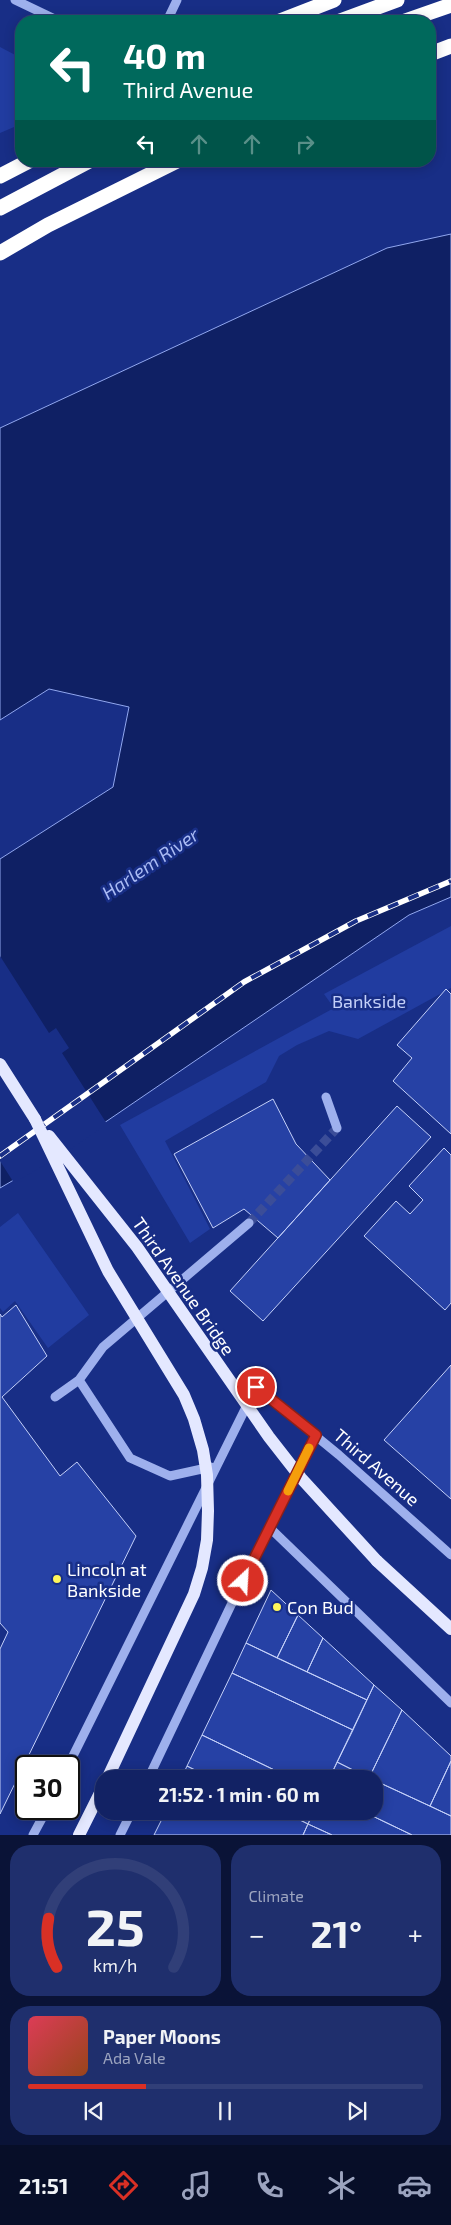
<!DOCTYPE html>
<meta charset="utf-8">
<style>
:root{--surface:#122264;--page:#1f2f6d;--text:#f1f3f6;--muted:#9ca4bf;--line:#313f78;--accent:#d93025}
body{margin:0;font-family:"Exo 2",sans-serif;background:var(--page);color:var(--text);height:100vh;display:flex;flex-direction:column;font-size:19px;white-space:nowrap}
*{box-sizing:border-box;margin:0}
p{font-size:16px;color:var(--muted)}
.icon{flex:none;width:28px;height:28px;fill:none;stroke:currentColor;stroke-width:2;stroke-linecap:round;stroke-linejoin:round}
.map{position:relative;height:1835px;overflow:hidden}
.side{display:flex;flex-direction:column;gap:10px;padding:10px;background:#0a1337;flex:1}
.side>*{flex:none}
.banner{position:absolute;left:15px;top:15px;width:421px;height:152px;border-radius:20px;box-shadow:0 2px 12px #0003,0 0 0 1px var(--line);background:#00695c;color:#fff;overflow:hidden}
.speed{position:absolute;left:15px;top:1755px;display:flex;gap:10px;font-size:25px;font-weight:700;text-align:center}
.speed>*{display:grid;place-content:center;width:65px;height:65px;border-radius:50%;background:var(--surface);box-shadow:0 2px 12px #0003,0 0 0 1px var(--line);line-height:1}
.speed .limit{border:2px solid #111;border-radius:8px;background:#fff;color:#111}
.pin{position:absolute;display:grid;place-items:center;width:42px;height:42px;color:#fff;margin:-21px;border:2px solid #fff;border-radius:50%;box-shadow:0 1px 5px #0007}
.me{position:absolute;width:55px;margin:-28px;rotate:25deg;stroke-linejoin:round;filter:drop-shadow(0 0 4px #0008)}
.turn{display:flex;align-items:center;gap:18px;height:105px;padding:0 25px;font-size:22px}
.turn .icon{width:65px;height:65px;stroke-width:2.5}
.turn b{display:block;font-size:35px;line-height:42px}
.lanes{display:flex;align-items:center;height:48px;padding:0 25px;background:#0003;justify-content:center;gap:25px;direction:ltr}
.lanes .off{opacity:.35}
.big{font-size:38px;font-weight:700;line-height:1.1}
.side .tile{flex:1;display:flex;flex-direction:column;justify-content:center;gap:8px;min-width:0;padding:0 18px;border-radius:20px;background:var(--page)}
.side .dial{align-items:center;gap:0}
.dial svg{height:130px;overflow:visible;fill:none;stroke:var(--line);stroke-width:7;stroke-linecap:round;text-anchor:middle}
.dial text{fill:var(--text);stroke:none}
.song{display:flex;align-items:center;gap:15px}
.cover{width:60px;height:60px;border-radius:8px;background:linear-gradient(135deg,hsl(350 70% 55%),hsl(20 70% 35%))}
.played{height:5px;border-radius:2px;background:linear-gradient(90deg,var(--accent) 30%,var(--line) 30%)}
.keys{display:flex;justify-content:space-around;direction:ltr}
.heat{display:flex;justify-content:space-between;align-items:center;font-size:28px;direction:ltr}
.side .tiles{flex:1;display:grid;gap:10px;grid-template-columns:1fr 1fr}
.tile:last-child{grid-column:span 2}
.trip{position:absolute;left:95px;top:1770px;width:288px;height:50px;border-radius:20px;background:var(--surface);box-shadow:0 2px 12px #0003,0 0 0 1px var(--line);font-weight:700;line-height:50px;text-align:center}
.tab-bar{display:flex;height:80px;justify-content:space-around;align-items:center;background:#070e28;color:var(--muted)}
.tab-bar .icon{width:35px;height:35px}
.tab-bar .on{color:var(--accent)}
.tab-bar b{font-size:22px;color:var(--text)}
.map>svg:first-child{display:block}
.green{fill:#213ca0}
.water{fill:#0f2064;stroke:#91a7ef}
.pier{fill:#182e86}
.building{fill:#2641a5;stroke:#c4d0f9}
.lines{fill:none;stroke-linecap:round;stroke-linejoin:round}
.minor-tunnel{stroke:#3b4d98;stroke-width:9;stroke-dasharray:9 4.5;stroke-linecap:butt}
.minor{stroke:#9eb0ed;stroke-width:9}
.major{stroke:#e4e8ff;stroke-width:12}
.highway{stroke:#fff;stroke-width:15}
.rail-casing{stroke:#fff;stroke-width:5.5}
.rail{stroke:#182e86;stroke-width:4;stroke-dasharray:11;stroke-linecap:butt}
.major-bridge{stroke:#e4e8ff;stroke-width:12}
.route-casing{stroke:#8d1f18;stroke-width:12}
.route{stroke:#d93025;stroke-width:9}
.slow{stroke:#f59e0b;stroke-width:9}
.poi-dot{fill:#fff65a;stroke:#182e86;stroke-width:2}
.labels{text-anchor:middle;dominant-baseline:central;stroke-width:5;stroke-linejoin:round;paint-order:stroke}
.park-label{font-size:18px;fill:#c4d0f9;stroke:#182e86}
.street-label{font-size:18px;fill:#fff;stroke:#182e86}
.poi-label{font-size:18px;fill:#fff;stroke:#182e86;text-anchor:start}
.water-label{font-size:19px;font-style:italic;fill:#aabbf4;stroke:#182e86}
</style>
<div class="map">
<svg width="451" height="1835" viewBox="0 0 451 1835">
<rect width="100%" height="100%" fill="#182e86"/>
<path class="green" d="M0,47L21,58V124L0,133Z
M451,926V988L358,1039L329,1031L297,1045L279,1056L266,1082L165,1141L210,1229L190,1243L120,1125L334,1008L324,994Z
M18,1213L89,1315L48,1348L15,1301L3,1312L0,1308V1227Z"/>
<path class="water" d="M451,234V897L409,915L60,1153L0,1188V859L113,787L129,707L49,689L0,720V428L387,248Z"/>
<path class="pier" d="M0,956L49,1033L56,1028L69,1048L62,1053L107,1124L62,1155L14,1183L0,1161Z"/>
<path class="building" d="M446,989L451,994V1134L393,1081L412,1058L397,1045Z
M273,1099L296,1144L330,1180L278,1238L244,1209L213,1228L174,1154Z
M397,1106L431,1137L263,1321L230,1291Z
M444,1148L451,1155V1303L445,1310L364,1236L396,1201L410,1214L423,1200L409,1186Z
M16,1305L47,1356L2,1397L60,1476L77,1462L136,1536L0,1814V1649L8,1632L0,1623V1314L2,1317Z
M451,1365V1499L384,1440Z
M271,1590L298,1615L277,1658L246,1643Z
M298,1615L323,1638L307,1672L277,1658Z
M323,1638L374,1685L367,1700L307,1672Z
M246,1643L367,1700L353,1730L232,1673Z
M232,1673L353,1730L329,1779H293L202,1735Z
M374,1685L402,1710L369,1778L337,1762Z
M402,1710L451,1756V1761L430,1806L369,1778Z
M202,1735L293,1779H213L187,1766Z
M451,1761V1816L430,1806Z
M337,1762L371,1779H329Z
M187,1766L213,1779H181Z
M374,1780L451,1816V1835H412L362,1811H374Z
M166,1811H282L308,1824L303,1835H154Z
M282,1811H314L308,1824Z
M314,1811H362L412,1835H332L308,1824Z
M308,1824L332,1835H303Z"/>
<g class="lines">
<path class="minor-tunnel" d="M249,1223L337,1128"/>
<path class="minor" d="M15,0L59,21
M167,21L177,0
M326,1097L337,1128
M79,1380L130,1458L170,1476L211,1467
M55,1397L79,1380L103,1347L249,1223
M269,1527L451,1703
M68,1766L256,1387L339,1455L451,1555
M148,1779L254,1557L316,1435
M33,1835L47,1809
M120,1835L132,1811"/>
<path class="major" d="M0,1064L35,1119
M377,1561L451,1629
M79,1835L104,1785"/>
<path class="highway" d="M280,21L334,0
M340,21L397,0
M405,21L451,5
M430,54L451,46
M0,176L29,161
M0,208L89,161
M0,253L48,225L177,161"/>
<defs>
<path id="rail" d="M0,1156L244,982L356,921L451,881"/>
</defs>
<use href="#rail" class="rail-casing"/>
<use href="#rail" class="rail"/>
<path class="major-bridge" d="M35,1119L108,1271L184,1395L194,1419L203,1450L207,1475L208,1511L207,1540L202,1568L194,1594L107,1779
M49,1136L137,1247L269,1437L301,1478L377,1561"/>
</g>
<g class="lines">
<defs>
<path id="route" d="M243,1581L316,1435L256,1387"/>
</defs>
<use href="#route" class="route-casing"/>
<use href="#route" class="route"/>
<path class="slow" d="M288,1491L309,1448"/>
</g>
<g class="poi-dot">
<circle cx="57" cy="1579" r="5"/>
<circle cx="277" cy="1607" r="5"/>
</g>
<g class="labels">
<g class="park-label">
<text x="369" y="1001">Bankside</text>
</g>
<g class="street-label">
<text transform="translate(184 1286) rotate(55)">Third Avenue Bridge</text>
<text transform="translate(377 1467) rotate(41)">Third Avenue</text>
</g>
<g class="poi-label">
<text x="67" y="1569">Lincoln at<tspan x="67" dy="21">Bankside</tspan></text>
<text x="287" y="1607">Con Bud</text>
</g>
<g class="water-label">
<text transform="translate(150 863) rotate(-34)">Harlem River</text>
</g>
</g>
</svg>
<div class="speed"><div class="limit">30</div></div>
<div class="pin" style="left:256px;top:1387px;background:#d93025"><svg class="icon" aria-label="arrive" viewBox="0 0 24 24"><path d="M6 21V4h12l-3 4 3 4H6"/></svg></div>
<svg class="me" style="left:243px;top:1581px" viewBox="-20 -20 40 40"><circle r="17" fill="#d93025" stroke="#fff" stroke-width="3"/><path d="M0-11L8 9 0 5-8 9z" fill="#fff"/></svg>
<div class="trip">21:52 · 1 min · 60 m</div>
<div class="banner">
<div class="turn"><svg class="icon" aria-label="left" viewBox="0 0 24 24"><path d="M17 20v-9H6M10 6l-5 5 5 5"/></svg><div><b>40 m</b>Third Avenue</div></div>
<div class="lanes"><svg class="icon" aria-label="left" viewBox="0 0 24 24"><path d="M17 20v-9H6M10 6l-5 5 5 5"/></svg><svg class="icon off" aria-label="ahead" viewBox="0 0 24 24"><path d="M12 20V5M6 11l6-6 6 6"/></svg><svg class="icon off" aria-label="ahead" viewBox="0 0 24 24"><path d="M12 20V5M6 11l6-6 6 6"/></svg><svg class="icon off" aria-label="right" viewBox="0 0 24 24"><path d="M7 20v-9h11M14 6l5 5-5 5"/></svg></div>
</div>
</div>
<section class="side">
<div class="tiles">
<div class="tile dial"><svg viewBox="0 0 100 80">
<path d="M14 69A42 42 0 1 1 86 69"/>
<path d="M14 69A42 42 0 0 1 9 39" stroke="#d93025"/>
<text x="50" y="56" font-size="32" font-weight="700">25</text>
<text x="50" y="72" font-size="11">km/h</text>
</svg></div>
<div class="tile"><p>Climate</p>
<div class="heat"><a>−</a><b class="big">21°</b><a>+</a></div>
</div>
<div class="tile">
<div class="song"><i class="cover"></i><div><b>Paper Moons</b><p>Ada Vale</p></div></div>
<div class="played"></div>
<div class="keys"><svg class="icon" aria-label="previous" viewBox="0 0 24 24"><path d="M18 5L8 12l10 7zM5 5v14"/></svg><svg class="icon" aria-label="pause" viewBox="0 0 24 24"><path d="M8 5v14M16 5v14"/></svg><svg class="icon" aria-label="next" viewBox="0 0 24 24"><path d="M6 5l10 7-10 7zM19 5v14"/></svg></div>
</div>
</div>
</section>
<nav class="tab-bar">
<b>21:51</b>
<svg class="icon on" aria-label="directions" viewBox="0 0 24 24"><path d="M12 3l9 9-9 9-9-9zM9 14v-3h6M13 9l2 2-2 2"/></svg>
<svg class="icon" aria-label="music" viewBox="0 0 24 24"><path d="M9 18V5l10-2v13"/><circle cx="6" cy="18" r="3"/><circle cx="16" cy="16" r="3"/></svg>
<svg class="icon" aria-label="phone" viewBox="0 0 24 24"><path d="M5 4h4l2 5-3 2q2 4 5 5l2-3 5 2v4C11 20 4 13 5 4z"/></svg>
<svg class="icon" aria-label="climate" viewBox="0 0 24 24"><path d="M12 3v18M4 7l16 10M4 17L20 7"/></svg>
<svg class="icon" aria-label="car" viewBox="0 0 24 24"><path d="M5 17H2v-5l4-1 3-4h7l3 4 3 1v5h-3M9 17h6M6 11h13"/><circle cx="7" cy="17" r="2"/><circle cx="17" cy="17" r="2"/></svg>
</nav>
